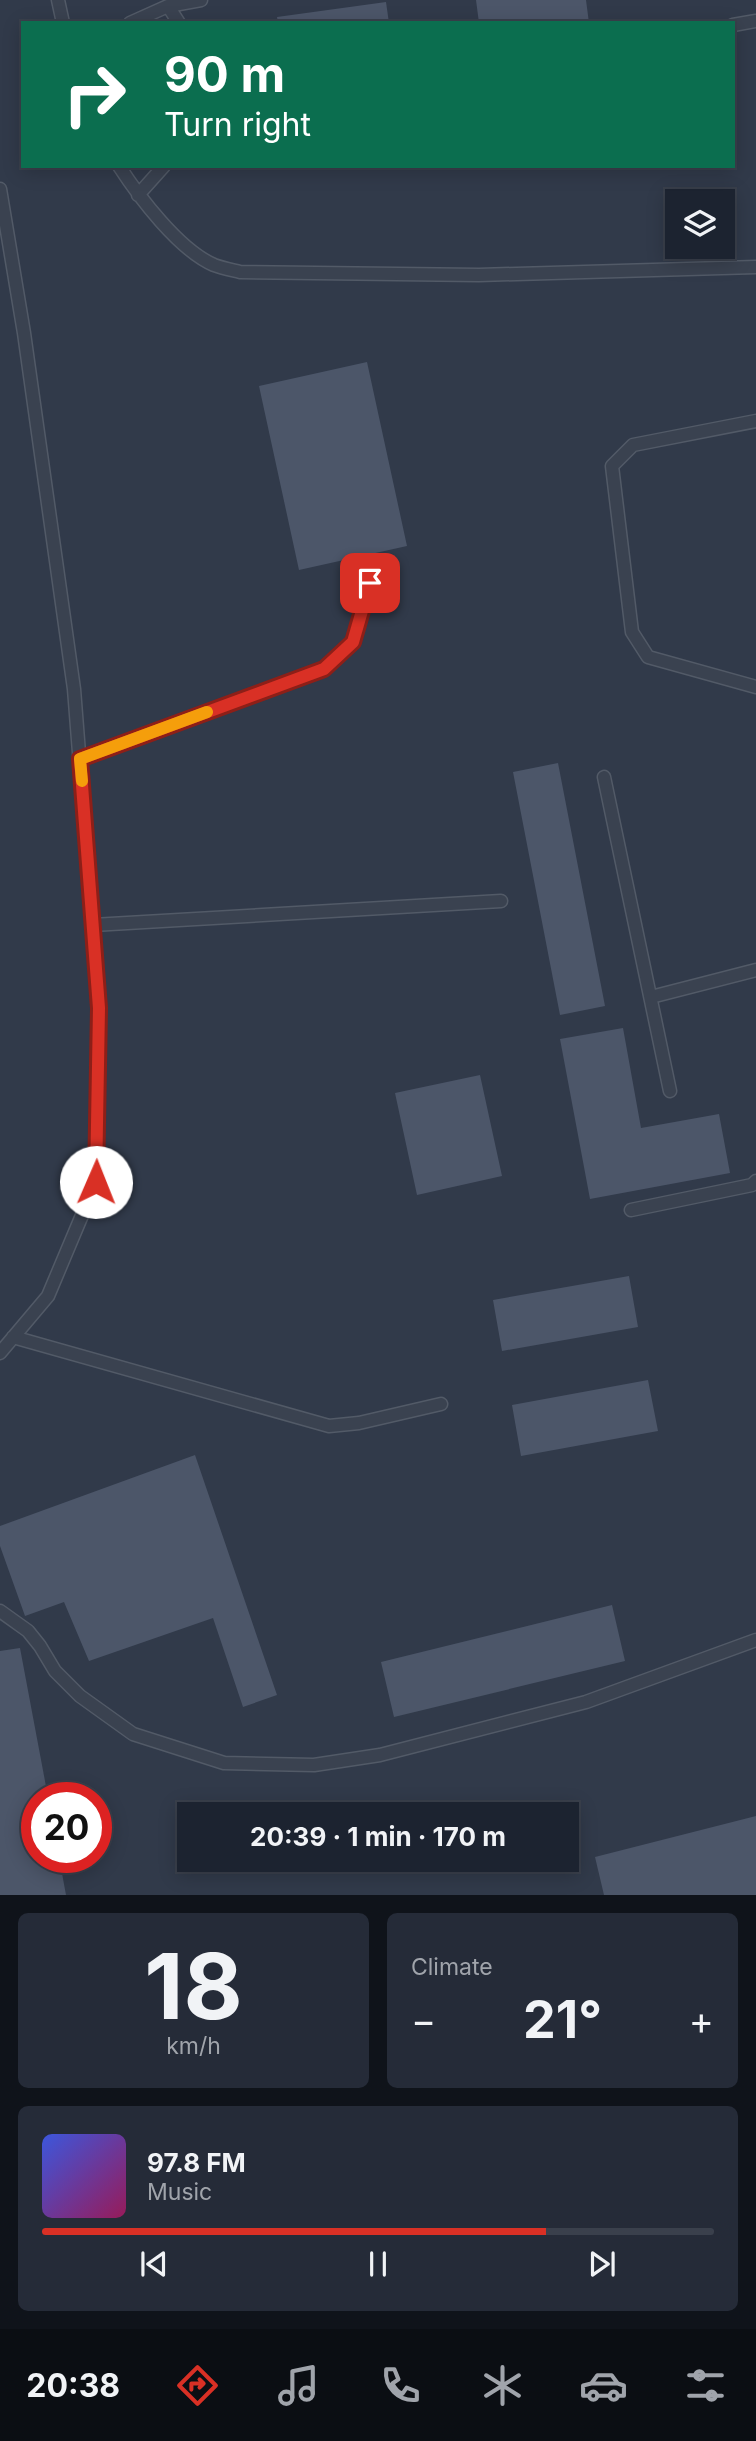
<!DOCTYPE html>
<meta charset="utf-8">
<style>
:root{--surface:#1c2330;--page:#252b38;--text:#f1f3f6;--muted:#a0a4ab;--line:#3a404c;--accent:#d93025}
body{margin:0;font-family:Inter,sans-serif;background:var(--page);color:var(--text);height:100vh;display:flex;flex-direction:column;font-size:26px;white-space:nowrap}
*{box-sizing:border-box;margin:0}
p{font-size:23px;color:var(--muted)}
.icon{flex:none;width:38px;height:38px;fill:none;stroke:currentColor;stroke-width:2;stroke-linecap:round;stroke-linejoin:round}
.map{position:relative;height:1895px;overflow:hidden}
.details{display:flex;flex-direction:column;gap:18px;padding:18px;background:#0f131a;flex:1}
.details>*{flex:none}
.top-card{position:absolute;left:21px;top:21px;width:714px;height:147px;border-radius:0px;box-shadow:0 4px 18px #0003,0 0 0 2px var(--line);background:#0b6e4f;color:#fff;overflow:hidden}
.controls{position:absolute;left:665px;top:189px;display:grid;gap:14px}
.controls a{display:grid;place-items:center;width:70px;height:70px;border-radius:0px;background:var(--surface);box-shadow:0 4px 18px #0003,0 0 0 2px var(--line);font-size:35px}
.speed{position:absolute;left:21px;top:1782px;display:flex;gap:14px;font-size:35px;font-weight:700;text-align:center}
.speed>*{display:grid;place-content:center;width:91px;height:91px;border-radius:50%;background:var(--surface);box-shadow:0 4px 18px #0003,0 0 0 2px var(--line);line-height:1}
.speed .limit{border:10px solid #d22;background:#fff;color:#111}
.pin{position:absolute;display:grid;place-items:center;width:60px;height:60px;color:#fff;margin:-30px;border-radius:14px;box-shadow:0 4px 10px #0006}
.me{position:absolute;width:77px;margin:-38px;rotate:1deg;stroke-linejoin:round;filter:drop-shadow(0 0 5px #0008)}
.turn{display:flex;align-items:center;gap:24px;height:147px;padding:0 28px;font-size:32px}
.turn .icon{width:91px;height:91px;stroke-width:2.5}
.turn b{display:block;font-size:49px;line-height:60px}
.big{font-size:52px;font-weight:700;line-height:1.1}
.details .widget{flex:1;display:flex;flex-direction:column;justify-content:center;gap:10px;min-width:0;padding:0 24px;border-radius:10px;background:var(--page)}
.details .dial{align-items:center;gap:0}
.dial b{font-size:91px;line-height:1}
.song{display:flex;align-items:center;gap:21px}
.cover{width:84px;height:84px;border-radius:10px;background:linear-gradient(135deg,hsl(230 70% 55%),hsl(330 70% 35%))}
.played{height:7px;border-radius:4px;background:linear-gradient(90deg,var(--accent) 75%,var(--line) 75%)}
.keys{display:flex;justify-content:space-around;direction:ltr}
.heat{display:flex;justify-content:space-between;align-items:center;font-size:38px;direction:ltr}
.details .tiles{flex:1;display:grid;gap:18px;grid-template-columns:1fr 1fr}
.widget:last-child{grid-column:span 2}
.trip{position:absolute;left:177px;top:1802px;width:402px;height:70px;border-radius:0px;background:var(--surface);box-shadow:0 4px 18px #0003,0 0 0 2px var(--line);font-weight:700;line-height:70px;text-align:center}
.tabs{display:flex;height:112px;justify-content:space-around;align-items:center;background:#0b0e13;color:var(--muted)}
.tabs .icon{width:49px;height:49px}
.tabs .active{color:var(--accent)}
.tabs b{font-size:32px;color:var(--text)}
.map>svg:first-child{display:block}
.airport{fill:#313a4a;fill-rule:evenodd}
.building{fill:#4c5669}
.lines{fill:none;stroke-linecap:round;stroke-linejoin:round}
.service-casing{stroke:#525a67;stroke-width:15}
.service{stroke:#3a4250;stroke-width:12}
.route-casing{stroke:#8d1f18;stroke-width:18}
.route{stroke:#d93025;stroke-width:12}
.slow{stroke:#f59e0b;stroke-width:12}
</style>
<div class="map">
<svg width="756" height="1895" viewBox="0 0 756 1895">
<rect width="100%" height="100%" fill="#262f40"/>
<path class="airport" d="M0,0H756V1895H0ZM23,23H733V166H23ZM677,201H723V247H677ZM37,1797H96V1857H37ZM189,1815H567V1860H189Z"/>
<path class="building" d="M476,0H586L589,23H479Z
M386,2L389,23H278L277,17Z
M367,362L407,546L299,570L259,386Z
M558,763L605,1006L560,1015L513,772Z
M623,1028L641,1128L719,1114L730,1173L590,1199L560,1039Z
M480,1075L502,1176L417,1195L395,1093Z
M629,1276L638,1327L502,1351L493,1300Z
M648,1380L658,1431L521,1456L512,1405Z
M195,1455L277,1695L243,1707L213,1618L89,1661L64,1602L25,1616L0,1546V1526Z
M612,1605L625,1661L394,1717L381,1662Z
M20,1648L48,1797H37V1857H59L66,1895H0V1651Z
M756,1816V1895H604L595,1857Z"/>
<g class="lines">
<defs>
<path id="service" d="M58,0L63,23
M168,6L201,0
M130,23L168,6L179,23
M733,25L756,21
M119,166C139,197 179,250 214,265C222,268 232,270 240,272L479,275L756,267
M0,189L24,333L74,689L99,1008L96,1182L48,1296L0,1353
M138,195L164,166
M756,421L633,445L612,466L632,632L648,657L756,687
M80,759L324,669L353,641L370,583
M604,777L670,1091
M93,925L501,901
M651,997L756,970
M631,1210L752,1185L756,1181
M13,1337L329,1426L359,1423L441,1404
M0,1611L28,1631L40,1646L55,1671L80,1696L133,1734L224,1763L314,1765L380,1755L586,1702L756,1640"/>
</defs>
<use href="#service" class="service-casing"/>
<use href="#service" class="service"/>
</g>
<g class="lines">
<defs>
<path id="route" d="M96,1182L99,1008L80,759L324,669L353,642L370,583"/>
</defs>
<use href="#route" class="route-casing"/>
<use href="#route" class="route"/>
<path class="slow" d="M82,781L80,759L207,712"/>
</g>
</svg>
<div class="controls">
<a><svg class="icon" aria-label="layers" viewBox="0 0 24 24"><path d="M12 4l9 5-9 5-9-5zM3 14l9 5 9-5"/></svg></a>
</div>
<div class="speed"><div class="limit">20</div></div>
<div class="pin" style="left:370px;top:583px;background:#d93025"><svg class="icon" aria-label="arrive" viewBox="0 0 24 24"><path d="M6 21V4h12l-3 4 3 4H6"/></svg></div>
<svg class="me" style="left:96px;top:1182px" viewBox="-20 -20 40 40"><circle r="19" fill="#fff"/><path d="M0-13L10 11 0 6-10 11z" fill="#d93025"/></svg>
<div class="trip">20:39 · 1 min · 170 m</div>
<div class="top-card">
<div class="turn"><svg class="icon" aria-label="right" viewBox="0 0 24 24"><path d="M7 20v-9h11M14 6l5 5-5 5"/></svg><div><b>90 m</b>Turn right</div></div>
</div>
</div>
<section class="details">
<div class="tiles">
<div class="widget dial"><b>18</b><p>km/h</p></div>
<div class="widget"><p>Climate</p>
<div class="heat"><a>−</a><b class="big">21°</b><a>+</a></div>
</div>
<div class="widget">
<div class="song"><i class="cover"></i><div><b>97.8 FM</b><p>Music</p></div></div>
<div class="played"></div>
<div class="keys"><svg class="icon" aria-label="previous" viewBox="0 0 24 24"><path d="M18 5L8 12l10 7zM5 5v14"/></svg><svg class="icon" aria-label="pause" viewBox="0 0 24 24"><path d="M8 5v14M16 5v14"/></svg><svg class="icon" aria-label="next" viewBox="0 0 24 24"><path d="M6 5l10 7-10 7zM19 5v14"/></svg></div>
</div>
</div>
</section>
<nav class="tabs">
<b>20:38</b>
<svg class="icon active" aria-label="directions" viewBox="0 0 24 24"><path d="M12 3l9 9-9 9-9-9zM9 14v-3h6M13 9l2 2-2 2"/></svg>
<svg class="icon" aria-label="music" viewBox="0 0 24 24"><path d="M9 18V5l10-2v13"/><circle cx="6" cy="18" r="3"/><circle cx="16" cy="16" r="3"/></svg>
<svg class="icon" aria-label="phone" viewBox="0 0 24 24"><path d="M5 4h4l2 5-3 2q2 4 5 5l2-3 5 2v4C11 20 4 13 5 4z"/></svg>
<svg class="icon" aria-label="climate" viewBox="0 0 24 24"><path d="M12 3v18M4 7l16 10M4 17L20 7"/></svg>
<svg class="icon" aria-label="car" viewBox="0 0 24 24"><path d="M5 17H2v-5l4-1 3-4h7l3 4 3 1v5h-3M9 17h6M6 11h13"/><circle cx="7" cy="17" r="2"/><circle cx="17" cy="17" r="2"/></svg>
<svg class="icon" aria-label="filters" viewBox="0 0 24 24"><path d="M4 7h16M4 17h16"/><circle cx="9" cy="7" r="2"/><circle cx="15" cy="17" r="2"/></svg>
</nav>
